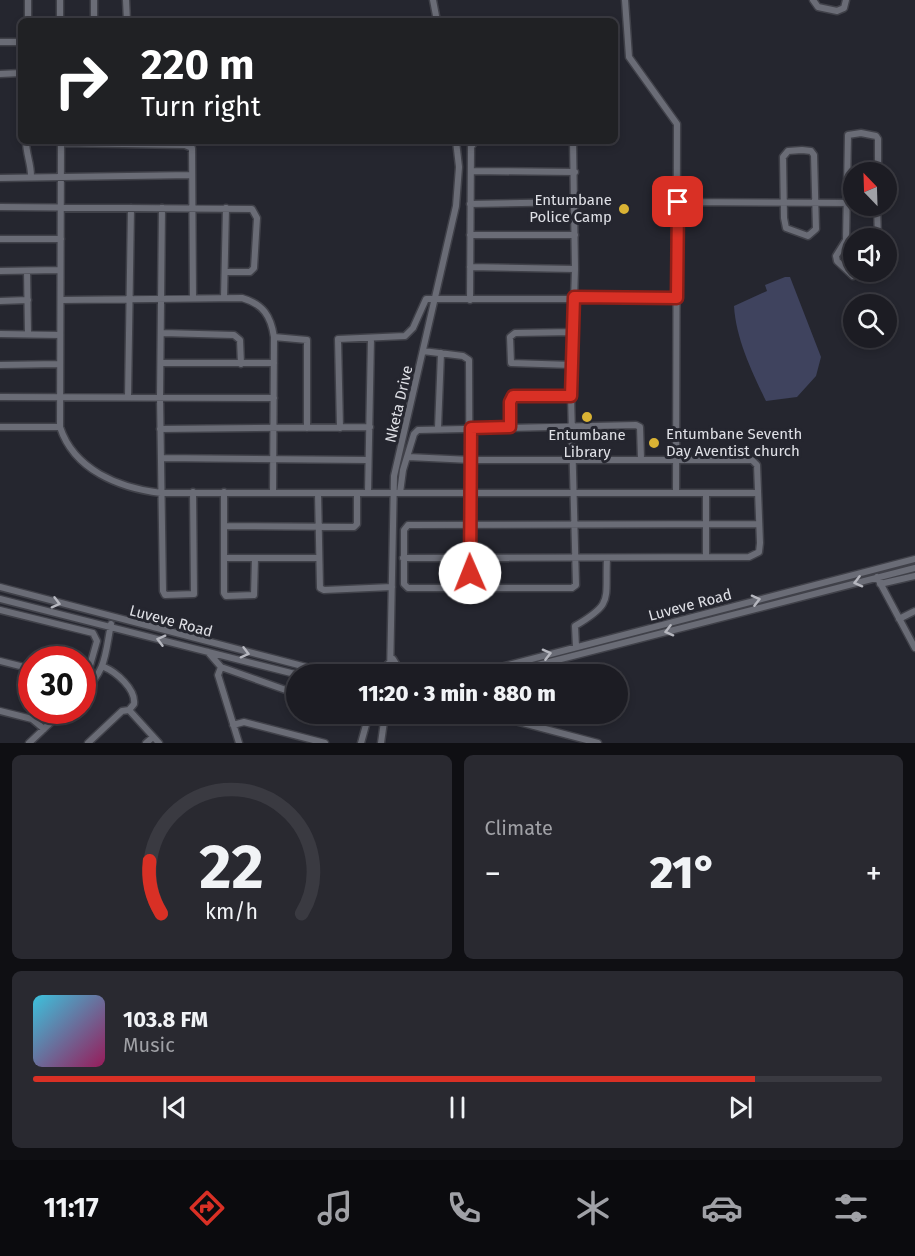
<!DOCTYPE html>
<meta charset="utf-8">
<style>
:root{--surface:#1c1c23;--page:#292930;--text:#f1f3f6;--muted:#a0a1a6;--line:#3a3a41;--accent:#d93025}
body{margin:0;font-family:"Fira Sans",sans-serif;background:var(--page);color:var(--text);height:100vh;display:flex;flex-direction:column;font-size:22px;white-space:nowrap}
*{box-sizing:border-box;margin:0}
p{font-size:20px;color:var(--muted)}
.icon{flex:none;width:33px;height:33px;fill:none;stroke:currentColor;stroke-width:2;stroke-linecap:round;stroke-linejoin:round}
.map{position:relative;height:743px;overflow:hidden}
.side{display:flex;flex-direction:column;gap:12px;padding:12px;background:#0f0f13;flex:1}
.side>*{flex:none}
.top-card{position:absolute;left:18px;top:18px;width:600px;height:126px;border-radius:9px;box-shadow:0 3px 9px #0003,0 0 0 2px var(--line);background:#202124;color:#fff;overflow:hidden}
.needle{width:39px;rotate:337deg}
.buttons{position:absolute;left:843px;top:162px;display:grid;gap:12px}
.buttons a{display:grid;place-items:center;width:54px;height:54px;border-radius:50%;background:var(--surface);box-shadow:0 3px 9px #0003,0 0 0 2px var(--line);font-size:30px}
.speed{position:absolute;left:18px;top:646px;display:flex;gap:12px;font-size:30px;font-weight:700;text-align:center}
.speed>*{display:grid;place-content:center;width:78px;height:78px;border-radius:50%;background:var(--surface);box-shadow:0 3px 9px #0003,0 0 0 2px var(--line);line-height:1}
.speed .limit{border:9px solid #d22;background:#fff;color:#111}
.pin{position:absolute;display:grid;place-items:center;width:51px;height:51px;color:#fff;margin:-26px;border-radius:12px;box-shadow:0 3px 9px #0006}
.me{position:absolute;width:66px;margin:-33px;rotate:359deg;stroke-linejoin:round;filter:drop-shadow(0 0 4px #0008)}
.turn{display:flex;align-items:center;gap:21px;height:126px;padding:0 24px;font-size:27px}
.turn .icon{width:78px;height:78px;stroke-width:2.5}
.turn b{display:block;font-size:42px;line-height:51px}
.big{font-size:45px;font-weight:800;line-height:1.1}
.side .widget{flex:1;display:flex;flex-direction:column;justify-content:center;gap:9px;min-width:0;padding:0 21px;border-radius:9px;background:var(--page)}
.side .dial{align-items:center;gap:0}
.dial svg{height:156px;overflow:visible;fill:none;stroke:var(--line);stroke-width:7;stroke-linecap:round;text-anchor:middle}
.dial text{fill:var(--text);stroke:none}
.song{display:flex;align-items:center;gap:18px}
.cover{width:72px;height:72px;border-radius:9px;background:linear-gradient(135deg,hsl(190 70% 55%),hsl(330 70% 35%))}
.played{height:6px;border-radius:3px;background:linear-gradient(90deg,var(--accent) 85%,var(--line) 85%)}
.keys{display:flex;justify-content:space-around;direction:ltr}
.heat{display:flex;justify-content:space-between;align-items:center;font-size:33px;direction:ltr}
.side .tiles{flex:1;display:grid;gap:12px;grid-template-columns:1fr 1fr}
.widget:last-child{grid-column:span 2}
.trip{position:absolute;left:286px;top:664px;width:342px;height:60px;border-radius:30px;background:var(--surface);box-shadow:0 3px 9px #0003,0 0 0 2px var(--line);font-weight:800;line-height:60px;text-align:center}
.menu{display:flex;height:96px;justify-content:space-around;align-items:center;background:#0b0b0e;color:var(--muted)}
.menu .icon{width:42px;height:42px}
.menu .selected{color:var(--accent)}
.menu b{font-size:27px;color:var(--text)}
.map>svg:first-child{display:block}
.green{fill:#3f435e}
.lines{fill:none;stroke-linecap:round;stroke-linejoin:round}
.minor-casing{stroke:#404149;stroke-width:9}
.minor{stroke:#6a6c76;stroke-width:6}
.oneway{stroke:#b6b7bf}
.route-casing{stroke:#8d1f18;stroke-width:15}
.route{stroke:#d93025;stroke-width:10}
.poi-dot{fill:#dab334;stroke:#25262f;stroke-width:2}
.labels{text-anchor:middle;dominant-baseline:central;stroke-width:6;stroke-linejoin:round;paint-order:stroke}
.poi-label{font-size:15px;fill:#dfe0e6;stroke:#25262f;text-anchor:end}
.street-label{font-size:15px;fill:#dfe0e6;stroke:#25262f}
</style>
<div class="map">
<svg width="915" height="743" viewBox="0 0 915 743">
<rect width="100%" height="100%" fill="#25262f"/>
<path class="green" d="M785,277H790L821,357L816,376L797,397L766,401C752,372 736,339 734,306L767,291L765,285Z"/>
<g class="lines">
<defs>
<path id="minor" d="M28,0V21
M126,0L127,21
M433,0L437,21
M625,0L629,57L677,124L676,493
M813,0L818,7L837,11L844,8L846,0
M60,21V0
M94,21V0
M0,42H21
M0,74L21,73
M26,141C26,154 31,163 31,176
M61,141L60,427C74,470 119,488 161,493H758
M573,141L575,269L571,396L576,585L572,588H408L404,584V530L408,525L757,524
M61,143L185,145L192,148L193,298
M802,150L811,151L814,155L816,229L808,236L786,228L784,218L783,157L788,151Z
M471,171L575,172
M0,178L192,175
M678,202L854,203
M470,204L575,202
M877,206L878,238
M0,207L252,209L257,218L254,268L250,272H225
M162,208L160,397L163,591L165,595L194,594L193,492
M470,235H575
M0,239H61
M470,267L575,269
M0,271L60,270
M27,271L28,334
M863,272L853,276L837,261L836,256L846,240L848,135L861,133L876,136L878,139V172
M224,298L226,208
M61,300L242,298C263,304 271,316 274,337L273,492
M470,300L471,147L475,141
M0,301L28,300
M163,333L234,335L240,340L241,364
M0,334L60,335
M274,337L307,340V428
M423,351L463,356L469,360L470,589
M161,363H274
M0,365L59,364
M572,365L511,363L510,337L515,333L573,332
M0,397L274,398
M128,397L131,208
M0,427H60
M510,427V402L513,396H571
M340,428L338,339L405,336L413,328L426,299H677
M438,428L441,353
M160,429L370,427
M161,458L368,460
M224,492V593L226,596L254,595L255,558
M368,492L371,338
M318,493L320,588L324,590L392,587
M400,493L403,470L414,434L418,430L636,425L640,427L641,459
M706,493V557
M224,526L354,527L357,524V493
M224,558H318
M403,558L749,557L759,552L760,543L757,465L752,460H471L408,457
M877,577L915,648
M880,584L915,576
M0,587L337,675
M0,599L299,675
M0,610L93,633L97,641L85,683
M899,619L915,611
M576,647L575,626C614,603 605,601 607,558
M208,652L221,667
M393,659L403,675
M0,661L32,669
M104,667C116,672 136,689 134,704L129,710
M377,675L390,662
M390,675L394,476L456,206L459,167L456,141
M470,675L915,559
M499,675L915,568
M82,693C107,670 105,654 111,624
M0,711L32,719L44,729
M489,714L500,717
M500,714V717L598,743
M233,725L244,722L325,743
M29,743L63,711
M88,743L122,711L129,710L159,743
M146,743L153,737
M239,743L218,675L221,667L297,694
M361,743L369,714
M381,743L385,714"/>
</defs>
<use href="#minor" class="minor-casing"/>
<use href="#minor" class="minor"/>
</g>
<defs><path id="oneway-chevron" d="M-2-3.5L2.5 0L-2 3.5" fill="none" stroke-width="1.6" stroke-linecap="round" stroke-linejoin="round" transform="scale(1.5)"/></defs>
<g class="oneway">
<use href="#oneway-chevron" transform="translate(858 582) rotate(166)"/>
<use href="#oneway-chevron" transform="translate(756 600) rotate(-14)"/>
<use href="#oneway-chevron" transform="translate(56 603) rotate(15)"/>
<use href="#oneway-chevron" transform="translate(669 631) rotate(166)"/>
<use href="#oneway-chevron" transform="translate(161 640) rotate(-165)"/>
<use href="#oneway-chevron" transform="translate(245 653) rotate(15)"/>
<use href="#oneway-chevron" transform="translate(547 654) rotate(-14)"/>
</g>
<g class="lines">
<defs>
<path id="route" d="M470,573L471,428L510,427V402L513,396H571L574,297L677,298L678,202"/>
</defs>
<use href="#route" class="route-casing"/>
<use href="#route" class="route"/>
</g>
<g class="poi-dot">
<circle cx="624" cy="209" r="6"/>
<circle cx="587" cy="417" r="6"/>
<circle cx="654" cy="443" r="6"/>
</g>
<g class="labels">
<g class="poi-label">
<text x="612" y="200">Entumbane<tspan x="612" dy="17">Police Camp</tspan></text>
<text x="666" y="434" text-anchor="start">Entumbane Seventh<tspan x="666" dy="17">Day Aventist church</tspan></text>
<text x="587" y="435" text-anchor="middle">Entumbane<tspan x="587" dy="17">Library</tspan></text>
</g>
<g class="street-label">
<text transform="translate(399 404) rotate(-77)">Nketa Drive</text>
<text transform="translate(690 605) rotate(-15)">Luveve Road</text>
<text transform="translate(171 621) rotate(15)">Luveve Road</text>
</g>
</g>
</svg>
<div class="buttons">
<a><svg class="needle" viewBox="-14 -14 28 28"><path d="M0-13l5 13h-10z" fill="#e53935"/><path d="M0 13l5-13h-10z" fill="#a0a1a6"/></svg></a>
<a><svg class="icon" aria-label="sound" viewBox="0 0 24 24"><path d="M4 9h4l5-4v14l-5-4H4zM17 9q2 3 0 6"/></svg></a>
<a><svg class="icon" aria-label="search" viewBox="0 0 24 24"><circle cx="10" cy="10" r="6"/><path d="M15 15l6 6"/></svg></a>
</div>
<div class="speed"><div class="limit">30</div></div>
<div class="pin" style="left:678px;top:202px;background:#d93025"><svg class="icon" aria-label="arrive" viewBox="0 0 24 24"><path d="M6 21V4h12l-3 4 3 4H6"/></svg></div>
<svg class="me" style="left:470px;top:573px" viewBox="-20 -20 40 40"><circle r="19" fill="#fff"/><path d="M0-13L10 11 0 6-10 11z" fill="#d93025"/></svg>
<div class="trip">11:20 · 3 min · 880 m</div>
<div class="top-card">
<div class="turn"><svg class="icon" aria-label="right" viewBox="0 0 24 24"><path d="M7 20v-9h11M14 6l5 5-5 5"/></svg><div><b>220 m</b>Turn right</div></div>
</div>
</div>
<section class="side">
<div class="tiles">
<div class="widget dial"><svg viewBox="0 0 100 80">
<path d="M14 69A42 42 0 1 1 86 69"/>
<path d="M14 69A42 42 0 0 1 8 42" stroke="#d93025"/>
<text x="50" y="56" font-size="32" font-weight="700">22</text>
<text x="50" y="72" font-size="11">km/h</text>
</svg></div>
<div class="widget"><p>Climate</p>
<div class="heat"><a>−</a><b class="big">21°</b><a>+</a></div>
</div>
<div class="widget">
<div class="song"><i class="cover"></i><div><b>103.8 FM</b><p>Music</p></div></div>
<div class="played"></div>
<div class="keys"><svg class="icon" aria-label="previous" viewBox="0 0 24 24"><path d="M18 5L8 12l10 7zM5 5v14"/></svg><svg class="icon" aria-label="pause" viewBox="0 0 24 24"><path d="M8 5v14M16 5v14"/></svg><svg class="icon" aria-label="next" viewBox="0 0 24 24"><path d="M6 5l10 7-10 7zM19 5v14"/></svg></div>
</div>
</div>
</section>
<nav class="menu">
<b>11:17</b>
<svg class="icon selected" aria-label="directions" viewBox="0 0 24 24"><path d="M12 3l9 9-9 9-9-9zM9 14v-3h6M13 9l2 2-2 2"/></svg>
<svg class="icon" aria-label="music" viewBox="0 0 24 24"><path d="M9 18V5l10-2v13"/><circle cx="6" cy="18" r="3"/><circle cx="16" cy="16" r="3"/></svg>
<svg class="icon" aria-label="phone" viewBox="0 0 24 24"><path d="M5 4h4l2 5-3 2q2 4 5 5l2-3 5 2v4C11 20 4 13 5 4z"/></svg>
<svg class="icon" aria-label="climate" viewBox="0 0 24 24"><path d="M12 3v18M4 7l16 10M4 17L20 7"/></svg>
<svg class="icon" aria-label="car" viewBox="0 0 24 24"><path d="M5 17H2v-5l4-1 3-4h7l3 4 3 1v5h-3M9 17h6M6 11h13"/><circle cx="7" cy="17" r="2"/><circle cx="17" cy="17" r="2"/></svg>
<svg class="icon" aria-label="filters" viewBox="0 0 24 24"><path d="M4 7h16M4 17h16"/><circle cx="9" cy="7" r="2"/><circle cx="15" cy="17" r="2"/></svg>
</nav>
